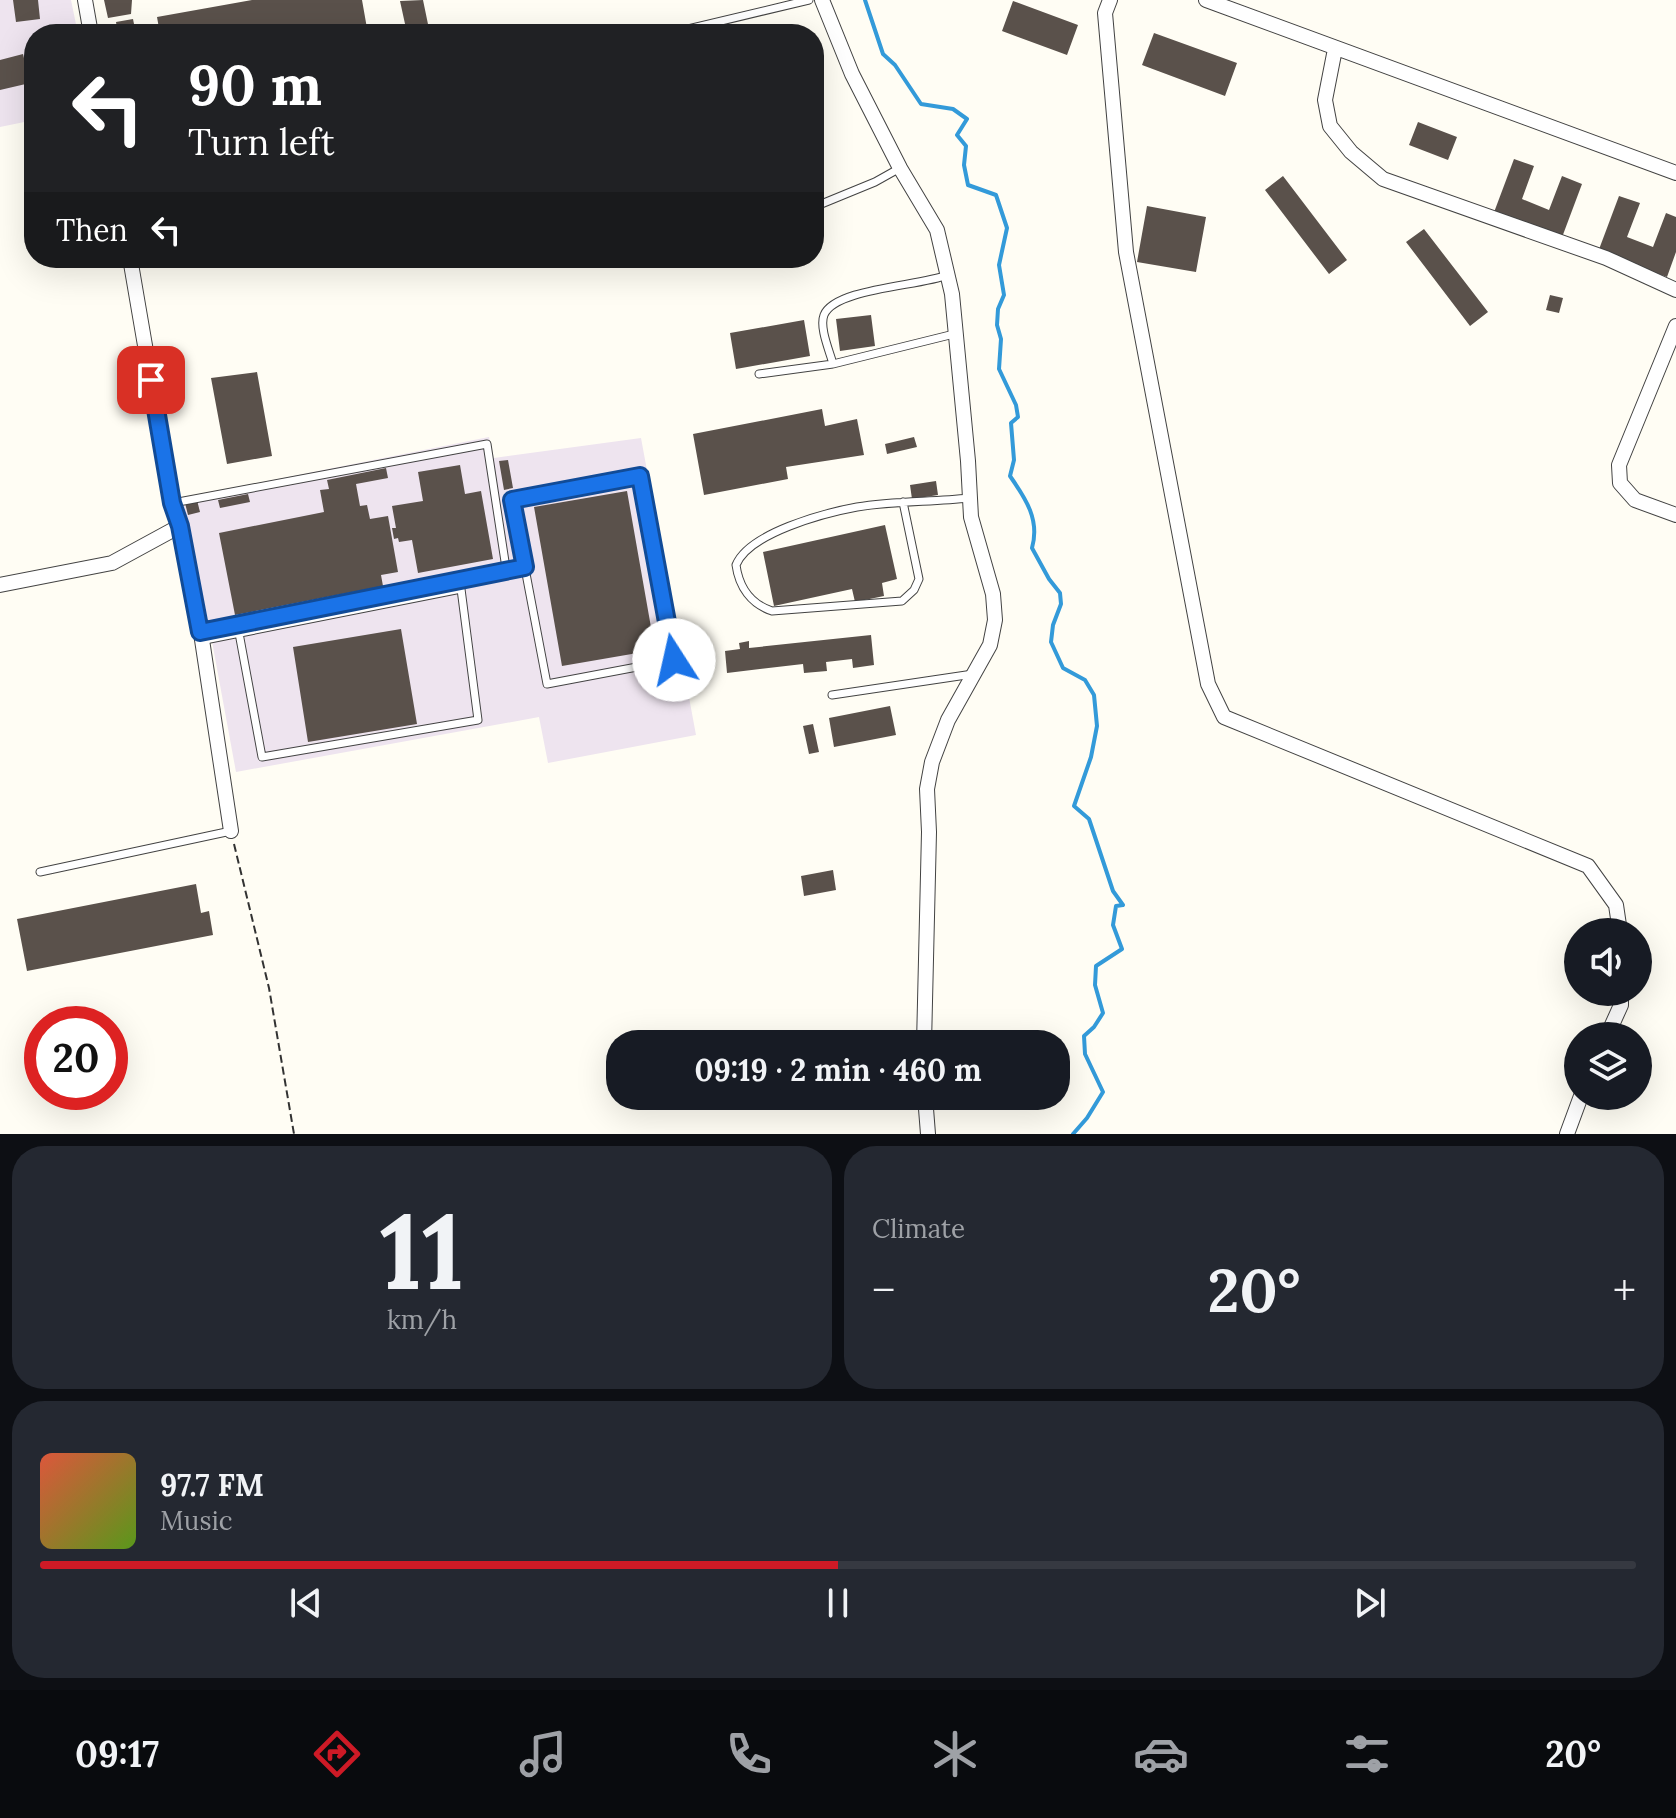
<!DOCTYPE html>
<meta charset="utf-8">
<style>
:root{--surface:#171b24;--page:#242831;--text:#f1f3f6;--muted:#9ea1a6;--line:#363941;--accent:#ce1a26}
body{margin:0;font-family:Lora,serif;background:var(--page);color:var(--text);height:100vh;display:flex;flex-direction:column;font-size:30px;white-space:nowrap}
*{box-sizing:border-box;margin:0}
p{font-size:26px;color:var(--muted)}
.icon{flex:none;width:44px;height:44px;fill:none;stroke:currentColor;stroke-width:2;stroke-linecap:round;stroke-linejoin:round}
.map{position:relative;height:1134px;overflow:hidden}
.side{display:flex;flex-direction:column;gap:12px;padding:12px;background:#0d0f14;flex:1}
.side>*{flex:none}
.top-card{position:absolute;left:24px;top:24px;width:800px;height:244px;border-radius:32px;box-shadow:0 8px 32px #0002;background:#202124;color:#fff;overflow:hidden}
.buttons{position:absolute;left:1564px;top:918px;display:grid;gap:16px}
.buttons a{display:grid;place-items:center;width:88px;height:88px;border-radius:50%;background:var(--surface);box-shadow:0 8px 32px #0002;font-size:40px}
.speed{position:absolute;left:24px;top:1006px;display:flex;gap:16px;font-size:40px;font-weight:700;text-align:center}
.speed>*{display:grid;place-content:center;width:104px;height:104px;border-radius:50%;background:var(--surface);box-shadow:0 8px 32px #0002;line-height:1}
.speed .limit{border:12px solid #d22;background:#fff;color:#111}
.pin{position:absolute;display:grid;place-items:center;width:68px;height:68px;color:#fff;margin:-34px;border-radius:16px;box-shadow:0 4px 12px #0006}
.me{position:absolute;width:88px;margin:-44px;rotate:350deg;stroke-linejoin:round;filter:drop-shadow(0 0 6px #0008)}
.turn{display:flex;align-items:center;gap:28px;height:168px;padding:0 32px;font-size:36px}
.turn .icon{width:104px;height:104px;stroke-width:2.5}
.turn b{display:block;font-size:56px;line-height:68px}
.then{display:flex;align-items:center;height:76px;padding:0 32px;background:#0003;gap:16px;font-size:30px}
.big{font-size:60px;font-weight:700;line-height:1.1}
.side .card{flex:1;display:flex;flex-direction:column;justify-content:center;gap:12px;min-width:0;padding:0 28px;border-radius:32px;background:var(--page)}
.side .dial{align-items:center;gap:0}
.dial b{font-size:104px;line-height:1}
.song{display:flex;align-items:center;gap:24px}
.cover{width:96px;height:96px;border-radius:12px;background:linear-gradient(135deg,hsl(10 70% 55%),hsl(90 70% 35%))}
.played{height:8px;border-radius:4px;background:linear-gradient(90deg,var(--accent) 50%,var(--line) 50%)}
.keys{display:flex;justify-content:space-around;direction:ltr}
.heat{display:flex;justify-content:space-between;align-items:center;font-size:44px;direction:ltr}
.side .tiles{flex:1;display:grid;gap:12px;grid-template-columns:1fr 1fr}
.card:last-child{grid-column:span 2}
.trip{position:absolute;left:606px;top:1030px;width:464px;height:80px;border-radius:32px;background:var(--surface);box-shadow:0 8px 32px #0002;font-weight:700;line-height:80px;text-align:center}
.menu{display:flex;height:128px;justify-content:space-around;align-items:center;background:#090b0e;color:var(--muted)}
.menu .icon{width:56px;height:56px}
.menu .on{color:var(--accent)}
.menu b{font-size:36px;color:var(--text)}
.map>svg:first-child{display:block}
.industrial{fill:#eee4ef}
.lines{fill:none;stroke-linecap:round;stroke-linejoin:round}
.stream{stroke:#339ad9;stroke-width:4}
.building{fill:#5a514b}
.service-casing{stroke:#434343;stroke-width:9}
.minor-casing{stroke:#434343;stroke-width:16}
.path{stroke:#323232;stroke-width:2;stroke-dasharray:8 4;stroke-linecap:butt}
.service{stroke:#fff;stroke-width:7}
.minor{stroke:#fff;stroke-width:14}
.route-casing{stroke:#114b97;stroke-width:20}
.route{stroke:#1a73e8;stroke-width:14}
</style>
<div class="map">
<svg width="1676" height="1134" viewBox="0 0 1676 1134">
<rect width="100%" height="100%" fill="#fffdf4"/>
<path class="industrial" d="M0,0H71L78,34H34V120L0,127Z
M489,437L494,458L641,438L696,735L548,763L539,717L236,772L209,625L182,498Z"/>
<g class="lines">
<path class="stream" d="M865,0L883,54L895,65L921,104L953,109L967,119L957,135L966,146L964,165L968,185L996,195L1007,228L999,265L1004,295L998,309L997,325L1001,339L999,369L1016,405L1018,417L1011,423L1014,460L1010,476C1026,499 1040,520 1032,548L1049,579L1060,593L1061,604L1053,625L1051,642L1063,668L1085,680L1094,695L1097,726L1091,757L1074,806L1089,819L1113,891L1123,905L1116,906L1113,925L1122,949L1096,966L1095,985L1103,1013L1094,1027L1084,1036L1085,1054L1103,1092L1087,1118L1073,1134"/>
</g>
<path class="building" d="M13,0H38L40,19L16,22Z
M104,0H132L131,14L108,18Z
M252,0H362L368,34H160L157,17Z
M423,0L429,29L407,33L400,1Z
M1013,1L1078,25L1067,55L1002,31Z
M133,19L136,34H118L116,22Z
M1154,33L1237,63L1225,96L1142,65Z
M23,54L30,83L0,90V60Z
M1418,122L1457,137L1448,160L1409,145Z
M1514,159L1534,166L1522,199L1549,210L1562,176L1582,184L1561,240L1493,215Z
M1283,176L1347,260L1329,274L1265,190Z
M1619,196L1640,203L1627,237L1653,247L1666,213L1676,217V252L1667,277L1598,252Z
M1147,206L1206,217L1196,272L1137,262Z
M1424,229L1488,312L1470,326L1406,242Z
M1550,295L1563,298L1559,313L1546,310Z
M871,315L875,346L840,351L836,319Z
M804,320L810,356L736,369L730,333Z
M257,372L272,456L227,464L211,378Z
M822,409L825,426L857,419L864,455L786,467L788,479L704,495L693,434Z
M914,437L917,447L887,454L885,444Z
M508,460L513,488L504,490L499,461Z
M460,465L465,494L481,491L493,559L418,573L412,540L399,542L398,538L394,539L392,528H396L392,506L423,501L418,472Z
M386,468L388,478L356,484L360,506L367,505L370,519L388,516L398,572L381,575L383,586L235,615L219,533L324,512L320,490L329,489L327,480Z
M936,481L938,495L912,499L910,485Z
M627,491L655,650L562,666L534,507Z
M248,494L250,502L220,508L218,500Z
M197,500L200,512L188,515L185,503Z
M885,525L897,579L882,583L884,596L855,602L852,589L774,606L763,552Z
M401,629L417,724L308,742L293,647Z
M871,635L874,665L853,668L852,659L826,662L827,671L804,673L803,664L727,673L725,651L740,649L739,643L749,641V648Z
M890,706L896,735L834,747L829,718Z
M813,724L819,752L809,754L803,726Z
M833,870L836,890L804,896L801,876Z
M196,884L201,913L209,911L213,935L27,971L17,919Z"/>
<g class="lines">
<defs>
<path id="service" d="M667,34L809,0
M814,207L875,182L900,168
M833,364C830,352 819,328 824,315C835,288 921,286 947,275
M759,374L833,364L954,334
M640,476L674,660L547,684L512,500Z
M903,502L919,579L914,590L902,601L772,611C751,604 739,587 736,565C749,533 824,513 857,507C894,501 932,502 969,498
M173,503L487,444L506,568L209,626L201,621
M500,573L525,567
M202,632L245,624
M202,641L210,639L461,589L478,720L262,757L239,633
M832,695L973,674
M40,872L231,831"/>
<path id="minor" d="M85,0L91,34
M822,0L852,74L900,168L937,230L952,294L968,461L971,517L993,594L995,620L990,645L948,720L932,762L927,789L929,832L924,1044
M1110,0L1105,13L1126,252L1208,684L1224,717L1588,866L1616,905L1620,932
M1206,0L1676,173
M1335,49L1325,100L1330,126L1351,152L1383,179L1606,258L1676,290
M130,258L172,503L180,526L199,620L231,831
M1676,326L1619,465L1620,483L1635,500L1676,515
M0,585L112,563L180,526
M1607,1036L1621,1005V992
M925,1096L928,1134
M1567,1134L1581,1096"/>
</defs>
<use href="#service" class="service-casing"/>
<use href="#minor" class="minor-casing"/>
<path class="path" d="M234,844L269,988L294,1134"/>
<use href="#service" class="service"/>
<use href="#minor" class="minor"/>
</g>
<g class="lines">
<defs>
<path id="route" d="M151,380L172,503L180,526L200,632L525,567L512,500L640,476L674,660"/>
</defs>
<use href="#route" class="route-casing"/>
<use href="#route" class="route"/>
</g>
</svg>
<div class="buttons">
<a><svg class="icon" aria-label="sound" viewBox="0 0 24 24"><path d="M4 9h4l5-4v14l-5-4H4zM17 9q2 3 0 6"/></svg></a>
<a><svg class="icon" aria-label="layers" viewBox="0 0 24 24"><path d="M12 4l9 5-9 5-9-5zM3 14l9 5 9-5"/></svg></a>
</div>
<div class="speed"><div class="limit">20</div></div>
<div class="pin" style="left:151px;top:380px;background:#d93025"><svg class="icon" aria-label="arrive" viewBox="0 0 24 24"><path d="M6 21V4h12l-3 4 3 4H6"/></svg></div>
<svg class="me" style="left:674px;top:660px" viewBox="-20 -20 40 40"><circle r="19" fill="#fff"/><path d="M0-13L10 11 0 6-10 11z" fill="#1a73e8"/></svg>
<div class="trip">09:19 · 2 min · 460 m</div>
<div class="top-card">
<div class="turn"><svg class="icon" aria-label="left" viewBox="0 0 24 24"><path d="M17 20v-9H6M10 6l-5 5 5 5"/></svg><div><b>90 m</b>Turn left</div></div>
<div class="then">Then<svg class="icon" aria-label="left" viewBox="0 0 24 24"><path d="M17 20v-9H6M10 6l-5 5 5 5"/></svg></div>
</div>
</div>
<section class="side">
<div class="tiles">
<div class="card dial"><b>11</b><p>km/h</p></div>
<div class="card"><p>Climate</p>
<div class="heat"><a>−</a><b class="big">20°</b><a>+</a></div>
</div>
<div class="card">
<div class="song"><i class="cover"></i><div><b>97.7 FM</b><p>Music</p></div></div>
<div class="played"></div>
<div class="keys"><svg class="icon" aria-label="previous" viewBox="0 0 24 24"><path d="M18 5L8 12l10 7zM5 5v14"/></svg><svg class="icon" aria-label="pause" viewBox="0 0 24 24"><path d="M8 5v14M16 5v14"/></svg><svg class="icon" aria-label="next" viewBox="0 0 24 24"><path d="M6 5l10 7-10 7zM19 5v14"/></svg></div>
</div>
</div>
</section>
<nav class="menu">
<b>09:17</b>
<svg class="icon on" aria-label="directions" viewBox="0 0 24 24"><path d="M12 3l9 9-9 9-9-9zM9 14v-3h6M13 9l2 2-2 2"/></svg>
<svg class="icon" aria-label="music" viewBox="0 0 24 24"><path d="M9 18V5l10-2v13"/><circle cx="6" cy="18" r="3"/><circle cx="16" cy="16" r="3"/></svg>
<svg class="icon" aria-label="phone" viewBox="0 0 24 24"><path d="M5 4h4l2 5-3 2q2 4 5 5l2-3 5 2v4C11 20 4 13 5 4z"/></svg>
<svg class="icon" aria-label="climate" viewBox="0 0 24 24"><path d="M12 3v18M4 7l16 10M4 17L20 7"/></svg>
<svg class="icon" aria-label="car" viewBox="0 0 24 24"><path d="M5 17H2v-5l4-1 3-4h7l3 4 3 1v5h-3M9 17h6M6 11h13"/><circle cx="7" cy="17" r="2"/><circle cx="17" cy="17" r="2"/></svg>
<svg class="icon" aria-label="filters" viewBox="0 0 24 24"><path d="M4 7h16M4 17h16"/><circle cx="9" cy="7" r="2"/><circle cx="15" cy="17" r="2"/></svg>
<b>20°</b>
</nav>
